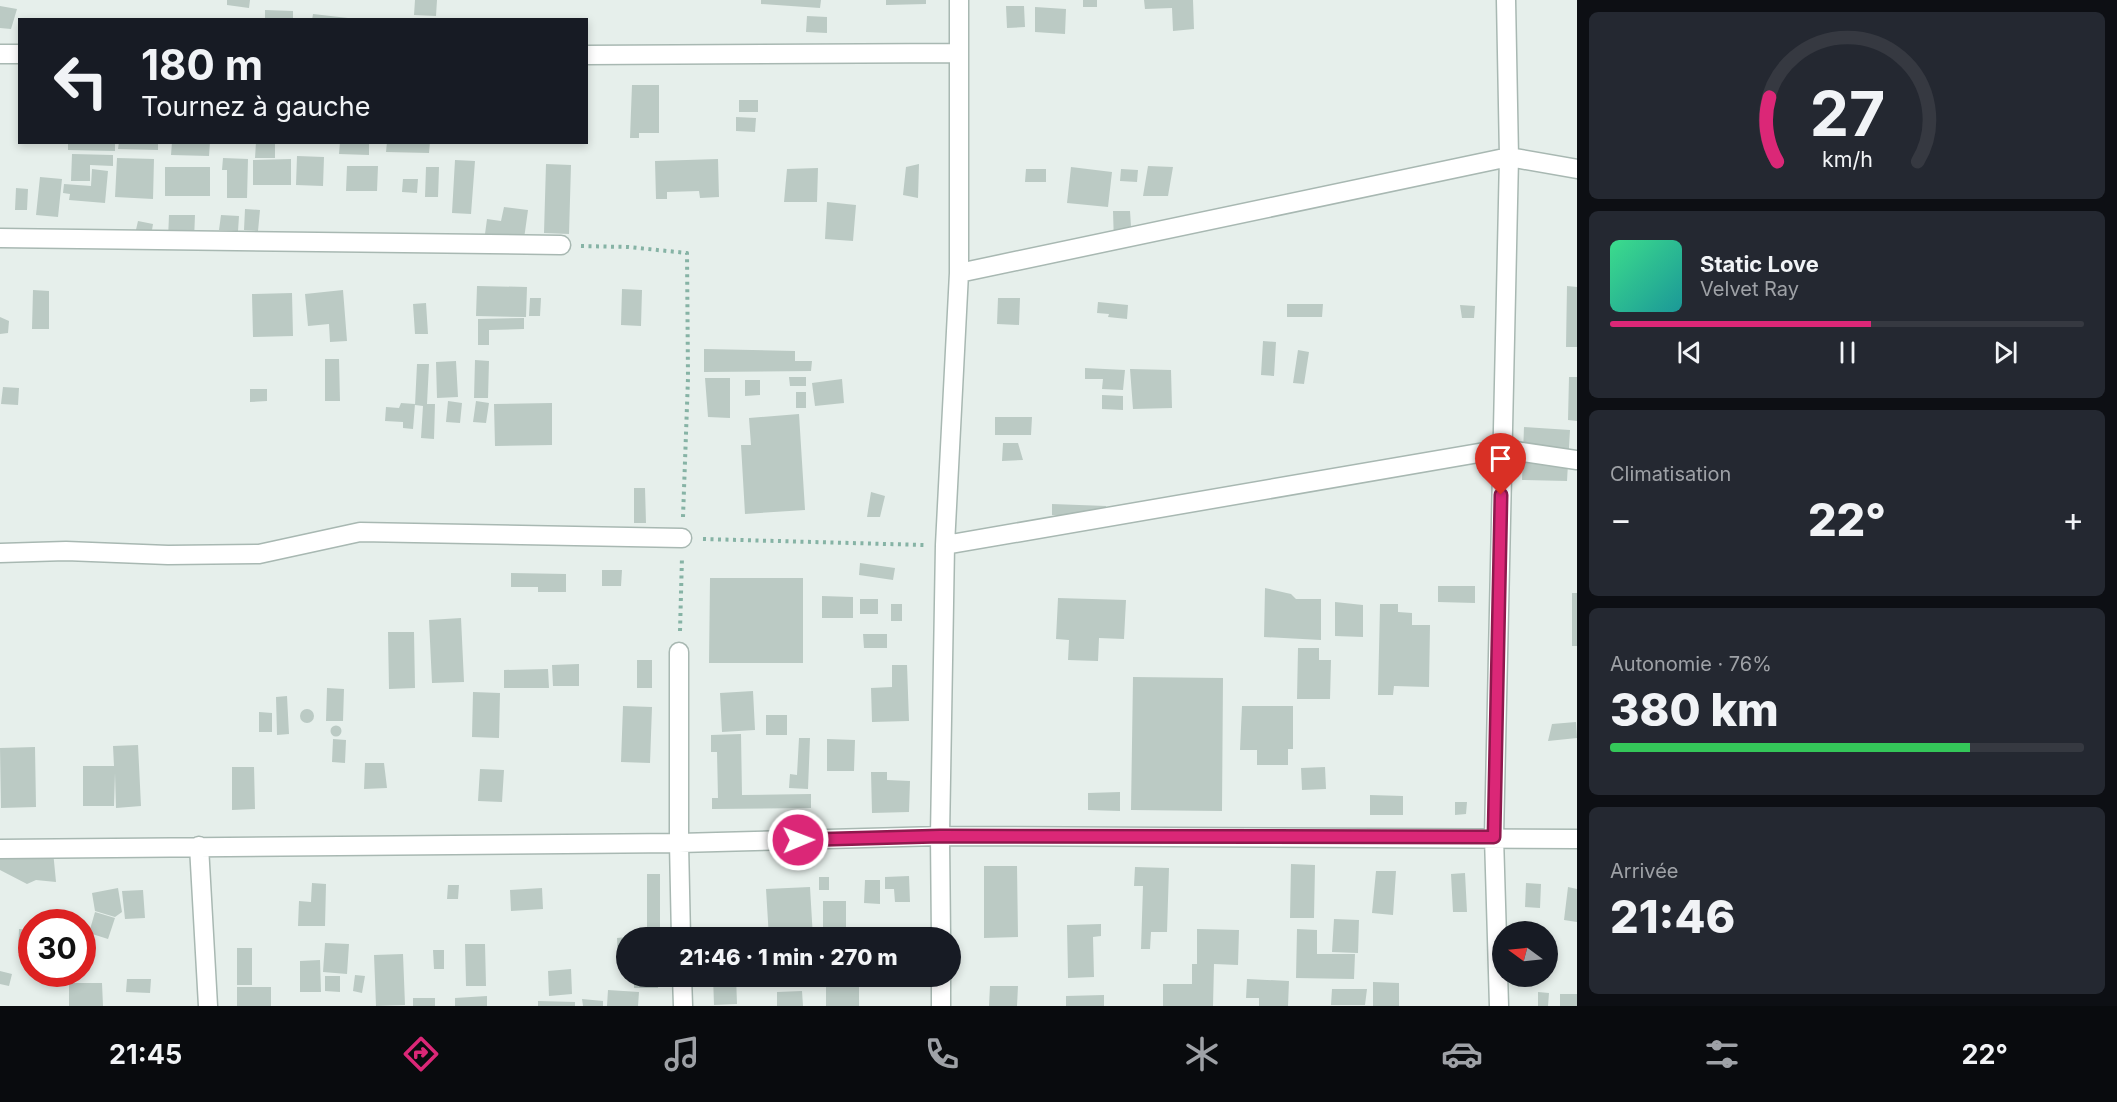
<!DOCTYPE html>
<html lang="fr">
<meta charset="utf-8">
<style>
:root{--surface:#171b24;--page:#242831;--text:#f1f3f6;--muted:#9ea1a6;--line:#363941;--accent:#db2777}
body{margin:0;font-family:Inter,sans-serif;background:var(--page);color:var(--text);height:100vh;display:flex;flex-direction:column;font-size:22px;white-space:nowrap}
*{box-sizing:border-box;margin:0}
p{font-size:20px;color:var(--muted)}
.icon{flex:none;width:33px;height:33px;fill:none;stroke:currentColor;stroke-width:2;stroke-linecap:round;stroke-linejoin:round}
.map{position:relative;flex:1;overflow:hidden}
.details{display:flex;flex-direction:column;gap:12px;padding:12px;background:#0d0f14;width:540px}
.details>*{flex:none}
.hud{position:absolute;left:18px;top:18px;width:570px;height:126px;border-radius:0px;box-shadow:0 3px 9px #0003;background:#171b24;color:var(--text);overflow:hidden}
.needle{width:39px;rotate:285deg}
.tools{position:absolute;left:1492px;top:921px;display:grid;gap:12px}
.tools a{display:grid;place-items:center;width:66px;height:66px;border-radius:50%;background:var(--surface);box-shadow:0 3px 9px #0003;font-size:30px}
.speed{position:absolute;left:18px;top:909px;display:flex;gap:12px;font-size:30px;font-weight:700;text-align:center}
.speed>*{display:grid;place-content:center;width:78px;height:78px;border-radius:50%;background:var(--surface);box-shadow:0 3px 9px #0003;line-height:1}
.speed .limit{border:9px solid #d22;background:#fff;color:#111}
.pin{position:absolute;display:grid;place-items:center;width:51px;height:51px;color:#fff;margin:-62px -26px;border-radius:50% 50% 50% 0;rotate:-45deg;box-shadow:0 0 6px #0007}
.pin .icon{rotate:45deg}
.me{position:absolute;width:66px;margin:-33px;rotate:89deg;stroke-linejoin:round;filter:drop-shadow(0 0 4px #0008)}
.turn{display:flex;align-items:center;gap:21px;height:126px;padding:0 24px;font-size:27px}
.turn .icon{width:78px;height:78px;stroke-width:2.5}
.turn b{display:block;font-size:42px;line-height:51px}
.big{font-size:45px;font-weight:800;line-height:1.1}
.details .tile{flex:1;display:flex;flex-direction:column;justify-content:center;gap:9px;min-width:0;padding:0 21px;border-radius:9px;background:var(--page)}
.details .dial{align-items:center;gap:0}
.dial svg{height:156px;overflow:visible;fill:none;stroke:var(--line);stroke-width:7;stroke-linecap:round;text-anchor:middle}
.dial text{fill:var(--text);stroke:none}
.song{display:flex;align-items:center;gap:18px}
.cover{width:72px;height:72px;border-radius:9px;background:linear-gradient(135deg,hsl(150 70% 55%),hsl(180 70% 35%))}
.played{height:6px;border-radius:3px;background:linear-gradient(90deg,var(--accent) 55%,var(--line) 55%)}
.keys{display:flex;justify-content:space-around;direction:ltr}
.heat{display:flex;justify-content:space-between;align-items:center;font-size:33px;direction:ltr}
.charge{height:9px;border-radius:4px;background:linear-gradient(90deg,#34c759 76%,var(--line) 0)}
.trip{position:absolute;left:616px;top:927px;width:345px;height:60px;border-radius:30px;background:var(--surface);box-shadow:0 3px 9px #0003;font-weight:800;line-height:60px;text-align:center}
.tab-bar{display:flex;height:96px;justify-content:space-around;align-items:center;background:#090b0e;color:var(--muted)}
.tab-bar .icon{width:42px;height:42px}
.tab-bar .active{color:var(--accent)}
.tab-bar b{font-size:27px;color:var(--text)}
main{display:flex;flex:1;min-height:0}
.map>svg:first-child{display:block}
.building{fill:#bbcac4}
.lines{fill:none;stroke-linecap:round;stroke-linejoin:round}
.street-casing{stroke:#a8b8b2;stroke-width:21}
.path{stroke:#86b3a5;stroke-width:4;stroke-dasharray:3 4.5;stroke-linecap:butt}
.street{stroke:#fff;stroke-width:18}
.route-casing{stroke:#8e194d;stroke-width:15}
.route{stroke:#db2777;stroke-width:10}
</style>
<main>
<div class="map">
<svg width="1577" height="1006" viewBox="0 0 1577 1006">
<rect width="100%" height="100%" fill="#e6efeb"/>
<path class="building" d="M227,0H250L249,8L227,5Z
M415,0H437L436,16L414,15Z
M761,0H821L820,8L761,4Z
M886,0H926V4L886,5Z
M1083,0H1097V7H1083Z
M1144,0H1193L1194,29L1173,31L1172,8L1145,9Z
M0,6L17,9L11,29L0,28Z
M1006,6H1024L1025,27L1007,28Z
M1035,7L1066,9L1065,34L1035,32Z
M265,10L293,11V20H265Z
M313,14L348,18V20H312Z
M807,16L827,17V33L806,32Z
M632,85H659V133H639V138H630Z
M739,100H758V112H739Z
M736,117L756,118L755,132L736,131Z
M68,142H115V151L68,150Z
M119,142H158V150L118,149Z
M172,142H210L209,156L171,155Z
M256,142H275V158H255Z
M340,142H369V155L339,154Z
M387,142H430L429,153L386,152Z
M72,154L113,155V166L90,165V181H71Z
M297,156L324,157L323,186L296,185Z
M117,158L154,159L153,199L115,197Z
M223,158L248,159L247,198H227V170H222Z
M291,159V185H253V160Z
M718,159L719,197L700,198L699,191L667,192V199H656L655,161Z
M455,160L475,161L471,214L452,213Z
M546,164L571,165L569,234L544,233Z
M919,164L918,198L903,195L906,167Z
M347,166H378L377,191H346Z
M1148,166L1173,167L1168,196H1143Z
M165,167H210V196H165Z
M426,167H439L438,197H425Z
M1071,167L1112,172L1108,207L1067,203Z
M818,168L817,202H784L787,169Z
M92,169L108,171L105,203L69,200L70,194L63,193L64,184L91,186Z
M1026,169H1046V182H1025Z
M1121,169L1138,170L1137,182L1120,181Z
M40,177L62,179L58,217L36,215Z
M403,179H418L417,193L402,192Z
M16,188L28,189L27,210H15Z
M827,202L856,205L853,241L825,239Z
M504,207L528,210L524,239L485,234L487,219L501,221Z
M245,209L260,210L258,231L244,230Z
M1113,211H1130L1132,242L1114,243Z
M169,215H195L194,240L168,239Z
M221,215L239,216L238,231L219,230Z
M138,221L153,224L151,236L135,234Z
M477,286L527,287L526,317L476,316Z
M1567,286L1577,287V347H1566Z
M622,289L642,290L641,326L621,325Z
M33,290L49,291V329H32Z
M343,290L347,341L330,342L329,324L308,326L305,294Z
M292,293L293,336L253,337L252,294Z
M530,298H541L540,316H529Z
M998,298H1020L1019,325L997,324Z
M1098,302L1128,305L1127,319L1108,317L1109,314L1097,313Z
M426,303L428,334H415L413,304Z
M1287,304H1323L1322,317H1287Z
M1460,305L1475,306L1474,318H1462Z
M0,317L9,321L8,333L0,334Z
M524,318V329L489,330V345H478V319Z
M1263,341L1276,342L1274,376L1261,375Z
M704,349L795,351V361H812L811,371L704,372Z
M1298,350L1309,352L1304,384L1293,383Z
M325,359H339L340,401H325Z
M475,360L489,361L488,398H474Z
M456,361L458,397L437,398L436,362Z
M417,364H429L427,404H435L434,439L421,438L423,406L415,405Z
M1085,368L1125,370L1123,390L1102,389L1103,379H1085Z
M1130,369L1171,370L1172,408L1133,409Z
M789,377H806V386H790Z
M1569,377H1577V421L1568,420Z
M705,378H730V418L708,417Z
M842,379L844,403L815,406L812,383Z
M745,380H760V395L745,396Z
M3,387L19,388L18,405L1,404Z
M250,389H267V401L250,402Z
M796,392H806V408H796Z
M1102,395L1123,396V410L1102,409Z
M448,401L462,403L460,423L446,422Z
M476,401L489,403L486,423L473,422Z
M401,403L415,404L413,429L403,428V422L385,421L386,407L399,408Z
M552,403V445L495,446L494,404Z
M799,414L805,510L745,514L741,445H751L749,418Z
M995,417H1032L1031,435H995Z
M1524,427L1570,430L1567,481L1522,480Z
M1003,443H1018L1023,460L1002,461Z
M634,488H645L646,523H634Z
M871,492L885,496L880,517H867Z
M1052,504L1106,506L1105,517L1052,515Z
M860,563L895,568L893,580L859,575Z
M602,570H622L621,586H602Z
M511,573L566,574V592H538V587H511Z
M710,578H803V663H709Z
M1438,586H1475V603L1438,602Z
M1265,588L1291,594L1296,599H1321V640L1264,637Z
M1572,593H1577V646H1572Z
M822,596L853,597V618H822Z
M1058,598L1126,600L1124,639L1099,638L1098,661L1068,660L1069,640L1056,639Z
M860,599H878V614H860Z
M1335,602L1363,605V637L1335,636Z
M891,604H902V621H891Z
M1380,604H1398V612L1412,613V625H1430L1429,687L1394,686L1393,695H1378Z
M461,618L464,682L432,683L429,620Z
M388,632H414L415,688L389,689Z
M863,634H887V648H864Z
M1298,648H1319V660H1331L1330,699H1297Z
M637,660H652V688H637Z
M579,664V686H553L552,665Z
M892,665H907L909,721L872,722L871,688L892,687Z
M548,669L549,688H504V670Z
M1133,677L1223,678L1222,811L1131,810Z
M327,688L344,689L343,721H326Z
M753,691L755,730L722,732L720,693Z
M473,692L500,693L499,738L472,737Z
M287,696L289,734L277,735L276,697Z
M623,706L652,707L650,763L621,762Z
M1242,706H1293V749H1288V765H1257V750H1240Z
M300 716a7 7 0 1 1 14 0a7 7 0 1 1-14 0Z
M259,712L272,713V732H259Z
M766,715H787V735H766Z
M1576,722L1577,738L1548,741L1552,724Z
M330.5 731a5.5 5.5 0 1 1 11 0a5.5 5.5 0 1 1-11 0Z
M741,734L742,795L811,794V808L712,809V798H718L717,752H711V735Z
M799,738H810L808,789L789,788L790,774L797,775Z
M333,739L346,740L345,763L332,762Z
M827,739L855,740L854,771H827Z
M138,745L141,806L116,808L115,773L114,806H83V766H114L113,746Z
M35,747L36,807L1,808L0,748Z
M365,763H384L387,788L364,789Z
M232,767H254L255,809L232,810Z
M1325,767L1326,789L1302,790L1301,768Z
M480,769L504,770L502,802L478,801Z
M871,772H887V780L910,781L909,812L872,813Z
M1120,792V811L1088,810V793Z
M1370,795L1403,796V815H1370Z
M1455,802H1467L1466,814L1455,815Z
M53,851L56,882L36,880L27,884L0,870V856Z
M1291,864L1315,865L1314,918H1290Z
M984,866H1017L1018,937L984,938Z
M1135,867L1169,868L1167,932H1151L1150,949H1141L1143,886H1134Z
M1376,871H1396L1393,915L1372,913Z
M1465,873L1467,912H1453L1451,874Z
M647,874H660V938H647Z
M909,876L910,902H895L894,889H885V877Z
M819,877H829V890H819Z
M865,880H880V904L864,903Z
M312,883L326,884L325,926H298L299,901L311,902Z
M1526,883L1541,884L1540,908L1525,907Z
M448,885H459L458,899H447Z
M810,887L813,938H769L766,889Z
M1568,887L1577,889V922L1564,920Z
M118,888L122,912L115,917L95,911L92,893Z
M542,888L543,909L511,911L510,890Z
M143,890L145,918L125,919L122,891Z
M823,901H846V938H823Z
M95,912L115,918L108,939L89,933Z
M1334,919L1359,920L1358,953L1332,952Z
M1101,924V936L1093,937L1094,977L1068,978L1067,925Z
M19,929L32,930V954L18,953Z
M1197,929L1239,930L1238,965L1214,964L1213,1006H1163V984H1192V964H1197Z
M1297,929L1317,930V954H1355L1354,979L1296,978Z
M627,937V961L618,962L617,938Z
M325,943L349,944L347,974L323,972Z
M465,944H485L486,986H466Z
M237,948H252V985H237Z
M433,950H444V969H434Z
M403,954L405,1005L376,1006L374,955Z
M320,960L321,992H300V961Z
M571,969L572,994L549,996L548,971Z
M0,971L12,974L9,986L0,984Z
M355,975L365,976L362,993L353,991Z
M325,976H340V992L325,991Z
M634,976H658V988H634Z
M713,976H736L737,1004L714,1005Z
M826,976H859V1006H826Z
M127,979H151L150,993L126,992Z
M1247,979L1289,981L1288,1006H1259V998H1246Z
M1373,982L1399,983V1006H1373Z
M69,983H102L103,1006H69Z
M990,986H1018L1017,1006H989Z
M237,987H271V1006H237Z
M1332,989H1367L1365,1005H1331Z
M608,990L639,992L638,1006H607Z
M802,991L803,1006H777V992Z
M1538,992L1549,993L1548,1006H1538Z
M1560,994H1577V1006H1560Z
M1104,995V1006H1066V996Z
M487,996V1006H455V998Z
M413,998H435V1006H413Z
M582,999L603,1001V1006H583Z
M538,1001L575,1002V1006H538Z"/>
<g class="lines">
<defs>
<path id="street" d="M0,54H20
M586,55L959,53
M0,238L561,245
M959,273L1509,157L1577,169
M945,545L1502,449L1577,460
M0,553L66,551L168,555L259,554L360,532L682,538
M679,652V843L681,938
M199,846L208,1006
M0,849L679,843L940,836L1577,839
M941,938L940,836L945,545L959,273V0
M682,976L683,1006
M941,976V1006
M1499,1006L1494,837L1509,157L1506,0"/>
</defs>
<use href="#street" class="street-casing"/>
<path class="path" d="M581,246L628,247L687,253L688,378L683,517
M703,539L924,545
M680,631L682,557"/>
<use href="#street" class="street"/>
</g>
<g class="lines">
<defs>
<path id="route" d="M798,840L940,836L1494,837L1501,495"/>
</defs>
<use href="#route" class="route-casing"/>
<use href="#route" class="route"/>
</g>
</svg>
<div class="tools">
<a><svg class="needle" viewBox="-14 -14 28 28"><path d="M0-13l5 13h-10z" fill="#e53935"/><path d="M0 13l5-13h-10z" fill="#9ea1a6"/></svg></a>
</div>
<div class="speed"><div class="limit">30</div></div>
<div class="pin" style="left:1501px;top:495px;background:#d93025"><svg class="icon" aria-label="arrive" viewBox="0 0 24 24"><path d="M6 21V4h12l-3 4 3 4H6"/></svg></div>
<svg class="me" style="left:798px;top:840px" viewBox="-20 -20 40 40"><circle r="17" fill="#db2777" stroke="#fff" stroke-width="3"/><path d="M0-11L8 9 0 5-8 9z" fill="#fff"/></svg>
<div class="trip">21:46 · 1 min · 270 m</div>
<div class="hud">
<div class="turn"><svg class="icon" aria-label="left" viewBox="0 0 24 24"><path d="M17 20v-9H6M10 6l-5 5 5 5"/></svg><div><b>180 m</b>Tournez à gauche</div></div>
</div>
</div>
<section class="details">
<div class="tile dial"><svg viewBox="0 0 100 80">
<path d="M14 69A42 42 0 1 1 86 69"/>
<path d="M14 69A42 42 0 0 1 10 36" stroke="#db2777"/>
<text x="50" y="56" font-size="32" font-weight="700">27</text>
<text x="50" y="72" font-size="11">km/h</text>
</svg></div>
<div class="tile">
<div class="song"><i class="cover"></i><div><b>Static Love</b><p>Velvet Ray</p></div></div>
<div class="played"></div>
<div class="keys"><svg class="icon" aria-label="previous" viewBox="0 0 24 24"><path d="M18 5L8 12l10 7zM5 5v14"/></svg><svg class="icon" aria-label="pause" viewBox="0 0 24 24"><path d="M8 5v14M16 5v14"/></svg><svg class="icon" aria-label="next" viewBox="0 0 24 24"><path d="M6 5l10 7-10 7zM19 5v14"/></svg></div>
</div>
<div class="tile"><p>Climatisation</p>
<div class="heat"><a>−</a><b class="big">22°</b><a>+</a></div>
</div>
<div class="tile"><p>Autonomie · 76%</p><b class="big">380 km</b><div class="charge"></div></div>
<div class="tile"><p>Arrivée</p><b class="big">21:46</b></div>
</section>
</main>
<nav class="tab-bar">
<b>21:45</b>
<svg class="icon active" aria-label="directions" viewBox="0 0 24 24"><path d="M12 3l9 9-9 9-9-9zM9 14v-3h6M13 9l2 2-2 2"/></svg>
<svg class="icon" aria-label="music" viewBox="0 0 24 24"><path d="M9 18V5l10-2v13"/><circle cx="6" cy="18" r="3"/><circle cx="16" cy="16" r="3"/></svg>
<svg class="icon" aria-label="phone" viewBox="0 0 24 24"><path d="M5 4h4l2 5-3 2q2 4 5 5l2-3 5 2v4C11 20 4 13 5 4z"/></svg>
<svg class="icon" aria-label="climate" viewBox="0 0 24 24"><path d="M12 3v18M4 7l16 10M4 17L20 7"/></svg>
<svg class="icon" aria-label="car" viewBox="0 0 24 24"><path d="M5 17H2v-5l4-1 3-4h7l3 4 3 1v5h-3M9 17h6M6 11h13"/><circle cx="7" cy="17" r="2"/><circle cx="17" cy="17" r="2"/></svg>
<svg class="icon" aria-label="filters" viewBox="0 0 24 24"><path d="M4 7h16M4 17h16"/><circle cx="9" cy="7" r="2"/><circle cx="15" cy="17" r="2"/></svg>
<b>22°</b>
</nav>
